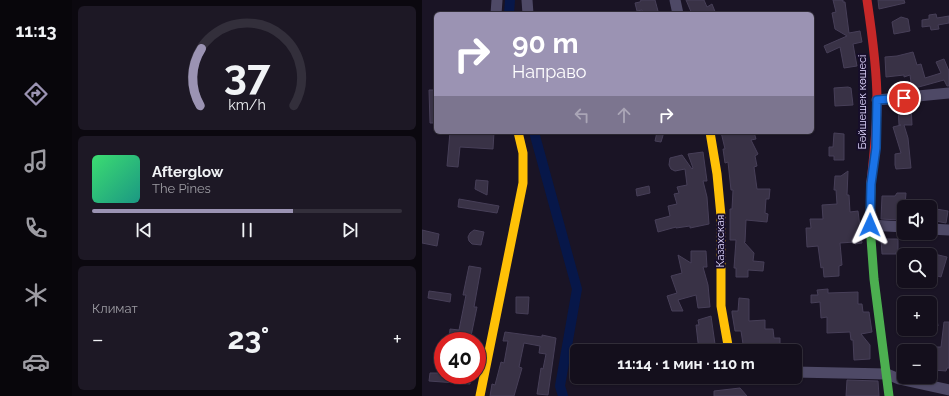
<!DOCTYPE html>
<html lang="ru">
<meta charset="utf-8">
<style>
:root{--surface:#140f1c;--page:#1d1825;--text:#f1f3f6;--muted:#9d9ca3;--line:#332f3b;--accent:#9b93b3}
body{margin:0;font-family:Raleway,sans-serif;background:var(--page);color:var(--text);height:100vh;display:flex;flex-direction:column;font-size:15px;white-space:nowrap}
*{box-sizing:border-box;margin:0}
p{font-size:13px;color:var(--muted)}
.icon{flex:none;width:22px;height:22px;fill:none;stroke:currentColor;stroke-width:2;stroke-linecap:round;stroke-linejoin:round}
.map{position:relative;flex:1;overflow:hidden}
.side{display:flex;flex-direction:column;gap:6px;padding:6px;background:#0b080f;width:350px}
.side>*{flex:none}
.hud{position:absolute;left:12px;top:12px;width:380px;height:122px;border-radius:6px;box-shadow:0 1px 3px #0004,0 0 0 1px var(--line);background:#9b93b3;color:#fff;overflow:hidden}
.buttons{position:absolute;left:475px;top:200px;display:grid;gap:8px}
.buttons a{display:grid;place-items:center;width:40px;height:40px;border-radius:6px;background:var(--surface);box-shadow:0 1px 3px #0004,0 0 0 1px var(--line);font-size:20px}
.speed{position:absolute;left:12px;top:332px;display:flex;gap:8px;font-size:20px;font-weight:700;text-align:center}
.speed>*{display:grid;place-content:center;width:52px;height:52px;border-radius:50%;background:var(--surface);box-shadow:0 1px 3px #0004,0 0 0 1px var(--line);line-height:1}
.speed .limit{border:6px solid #d22;background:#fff;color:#111}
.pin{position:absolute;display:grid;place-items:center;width:34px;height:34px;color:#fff;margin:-17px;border:2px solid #fff;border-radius:50%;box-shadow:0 1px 4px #0007}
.me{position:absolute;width:44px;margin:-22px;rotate:1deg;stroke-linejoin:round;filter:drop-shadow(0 0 3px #0008)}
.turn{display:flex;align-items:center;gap:14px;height:84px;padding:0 12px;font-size:18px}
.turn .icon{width:52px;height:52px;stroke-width:2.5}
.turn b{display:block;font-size:28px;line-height:34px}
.lanes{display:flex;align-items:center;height:38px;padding:0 12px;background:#0003;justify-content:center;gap:20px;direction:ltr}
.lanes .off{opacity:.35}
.big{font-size:30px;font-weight:700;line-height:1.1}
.side .card{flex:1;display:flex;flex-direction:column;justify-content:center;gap:6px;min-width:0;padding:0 14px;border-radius:6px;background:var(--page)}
.side .dial{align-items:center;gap:0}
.dial svg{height:104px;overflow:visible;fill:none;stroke:var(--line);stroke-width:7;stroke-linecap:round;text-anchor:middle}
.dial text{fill:var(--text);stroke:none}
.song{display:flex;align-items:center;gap:12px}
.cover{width:48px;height:48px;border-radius:6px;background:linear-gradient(135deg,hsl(140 70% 55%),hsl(170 70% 35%))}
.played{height:4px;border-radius:2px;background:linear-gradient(90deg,var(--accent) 65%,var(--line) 65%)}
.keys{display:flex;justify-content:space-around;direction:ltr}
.heat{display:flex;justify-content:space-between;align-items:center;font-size:22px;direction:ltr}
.trip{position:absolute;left:148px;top:344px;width:232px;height:40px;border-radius:6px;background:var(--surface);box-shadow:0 1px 3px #0004,0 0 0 1px var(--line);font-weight:700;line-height:40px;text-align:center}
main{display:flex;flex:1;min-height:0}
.tab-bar{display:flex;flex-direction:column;width:72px;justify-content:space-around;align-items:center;background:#08060b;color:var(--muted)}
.tab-bar .icon{width:28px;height:28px}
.tab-bar .on{color:var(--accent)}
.tab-bar b{font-size:18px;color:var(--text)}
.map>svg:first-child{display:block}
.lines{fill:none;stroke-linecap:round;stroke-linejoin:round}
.canal{stroke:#071749;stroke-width:10}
.building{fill:#393246;stroke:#473f58}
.street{stroke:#4e4966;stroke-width:11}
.fast{stroke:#4caf50;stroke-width:9}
.slow{stroke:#ffc107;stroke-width:9}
.jam{stroke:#c62828;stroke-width:9}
.route-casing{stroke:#114b97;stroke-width:10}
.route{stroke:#1a73e8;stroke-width:7}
.labels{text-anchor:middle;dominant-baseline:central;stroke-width:4;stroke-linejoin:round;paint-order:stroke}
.street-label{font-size:11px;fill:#e1d8ff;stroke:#170e2b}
</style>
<main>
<nav class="tab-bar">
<b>11:13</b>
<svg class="icon on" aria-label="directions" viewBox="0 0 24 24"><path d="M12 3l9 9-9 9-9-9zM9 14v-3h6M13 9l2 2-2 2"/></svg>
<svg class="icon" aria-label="music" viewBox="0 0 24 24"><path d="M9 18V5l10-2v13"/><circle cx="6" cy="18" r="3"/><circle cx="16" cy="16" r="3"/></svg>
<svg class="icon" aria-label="phone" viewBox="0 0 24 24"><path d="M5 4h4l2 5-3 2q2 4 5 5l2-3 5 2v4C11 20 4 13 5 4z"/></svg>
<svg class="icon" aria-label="climate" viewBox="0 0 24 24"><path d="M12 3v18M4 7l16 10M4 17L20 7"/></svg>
<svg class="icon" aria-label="car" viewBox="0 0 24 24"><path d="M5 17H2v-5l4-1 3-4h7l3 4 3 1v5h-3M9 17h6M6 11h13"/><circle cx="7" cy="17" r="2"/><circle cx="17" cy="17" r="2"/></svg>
</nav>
<section class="side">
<div class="card dial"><svg viewBox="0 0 100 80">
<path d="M14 69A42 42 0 1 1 86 69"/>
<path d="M14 69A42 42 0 0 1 15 25" stroke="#9b93b3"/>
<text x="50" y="56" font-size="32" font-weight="700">37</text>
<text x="50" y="72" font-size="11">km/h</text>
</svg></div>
<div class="card">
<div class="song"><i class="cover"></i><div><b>Afterglow</b><p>The Pines</p></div></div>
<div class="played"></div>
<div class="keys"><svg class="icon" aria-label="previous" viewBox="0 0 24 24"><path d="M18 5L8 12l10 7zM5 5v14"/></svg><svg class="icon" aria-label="pause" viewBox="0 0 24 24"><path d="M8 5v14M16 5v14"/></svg><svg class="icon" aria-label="next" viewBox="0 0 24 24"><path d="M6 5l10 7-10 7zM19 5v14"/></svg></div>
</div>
<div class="card"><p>Климат</p>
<div class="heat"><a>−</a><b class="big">23°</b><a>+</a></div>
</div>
</section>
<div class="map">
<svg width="527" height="396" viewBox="0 0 527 396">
<rect width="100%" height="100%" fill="#1a1425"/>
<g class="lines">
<path class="canal" d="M87,14L88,0
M112,132L155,289L138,386L141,396"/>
</g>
<path class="building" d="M219,0H233L236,11L225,14H221L220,10L215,11L213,3L218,2Z
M264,0H282L285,7L290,4L294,14H270Z
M411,0H421V2H423L427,33L438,31L440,42L431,44L435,66L422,68L418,47L405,53L402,46L425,36L413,29L410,13L414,12Z
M456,0H482L483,3L457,9Z
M514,14L515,18L527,16V23L516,25L517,29L509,30L508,26L500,27V20L507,19V15Z
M479,17L486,19L488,31L472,34L470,22Z
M491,52L495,65L499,64L503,78L519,73L514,62L522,59L527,71V86H525L522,80L486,90L484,84L489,82L488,75L482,77V75L464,77L463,57L475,56Z
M426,87L429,88L431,105L413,106L412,88Z
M7,90H14V123H8Z
M489,105L490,125H482L486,138L489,168L474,169L473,165V154L479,153L471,127L479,125H477L476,106Z
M28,132L64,134V132H72L71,149L38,147L36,167L25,166Z
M235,132H242L239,142L233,141Z
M299,132H332L334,139L329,140L336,154L333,156L335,166L332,167L335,189H348L347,199H344L343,213L346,214L345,222L324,220L323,242H322L332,253L331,261L342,262L341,271L326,270V277H314V268H312L314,240H308V209H310L311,190H309L306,162L303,163L301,149H303Z
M412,133L422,134V160H412V156H407V147H411Z
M281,152L285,181H281L285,197L287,224L268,228V226L254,228V227L236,232L233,220L248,216L246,206L255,204L252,194L257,193L255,187L265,185L263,169L253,171L249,169L247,165L248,158L260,155L270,169L271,168L266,154Z
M426,171L425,195H427L428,212L436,211L440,243L433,244V242L418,243L420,265L417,266V276L402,277L401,267L399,268L396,246L385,247L384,228H389L388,219H401L400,205L415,204L414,190H412L413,176H419Z
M54,180L66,181L65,195L53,189Z
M227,186L228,193L215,196L214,189Z
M475,193H484L483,205H479L478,220L459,219L460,196H473Z
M37,199L77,206L75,213L36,207Z
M508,208L526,211L524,223L508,220Z
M0,230L17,234L15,246L0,243Z
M52,230L62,232L59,245L50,244L47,241L46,237L48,233Z
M459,239H476V252H474V254H460Z
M269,251H284L285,267H281L286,285L288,307L276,308L274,295L256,300L261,311H250L245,296L255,293L249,276L260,273L256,255L269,263Z
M508,253L525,257L519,277L508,274Z
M47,266L59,268L52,307H55L48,341H27L28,329L37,330L44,295H41Z
M406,289V293L436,292V304H440L441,312H447L450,332L439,334L448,345V359L432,360L431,340H429L428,332L405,333V317L399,318L398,302L389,303V295H396L395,290Z
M7,291L29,294L28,302L6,298Z
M94,297H107L106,314L94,313Z
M317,298L327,299V321L343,320V329H351L352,338H358V351H319L318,344H321L319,331H313L310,313V311H316Z
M508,301H512L516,326L508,327Z
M289,316L294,351H277L274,325H277L276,320Z
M522,322H527V368H525L524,371L512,370L514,347H519Z
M83,332L120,337V335L134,338L126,395L115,394L119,368L121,369L124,354L117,353L118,346L102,343L97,367L100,368L92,396H68L70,384L73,385L79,362L82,363L86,341H81Z
M8,373H19V375H49L48,384L7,381Z
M425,380L456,381L457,396H424Z
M318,388L325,396H292V391Z"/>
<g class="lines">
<path class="street" d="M105,0L106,14
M253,0L256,14
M74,14L75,0
M455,100L527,93
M448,225L482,227
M508,229L527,230
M373,372L465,374L477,379L527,390"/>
<path class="fast" d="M449,182L448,225L452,279L467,396"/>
<path class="slow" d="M288,132L295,174L299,216V306L307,351
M58,396L101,183V153L96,132"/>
<path class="jam" d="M445,0C450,33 455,68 455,101C455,128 452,155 449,182"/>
</g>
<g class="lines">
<defs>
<path id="route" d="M448,225L449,184L454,148L455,100L482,98"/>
</defs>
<use href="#route" class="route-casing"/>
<use href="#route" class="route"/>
</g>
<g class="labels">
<g class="street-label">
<text transform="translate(440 102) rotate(-90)">Бәйшешек көшесі</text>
<text transform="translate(298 241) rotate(-90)">Казахская</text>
</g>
</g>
</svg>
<div class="buttons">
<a><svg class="icon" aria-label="sound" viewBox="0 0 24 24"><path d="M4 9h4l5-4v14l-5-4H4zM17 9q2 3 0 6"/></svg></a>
<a><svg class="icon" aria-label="search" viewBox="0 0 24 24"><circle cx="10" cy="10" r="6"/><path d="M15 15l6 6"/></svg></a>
<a>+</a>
<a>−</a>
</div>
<div class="speed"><div class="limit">40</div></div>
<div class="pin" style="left:482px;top:98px;background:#d93025"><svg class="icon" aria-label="arrive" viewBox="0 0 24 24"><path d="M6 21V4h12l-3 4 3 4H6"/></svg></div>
<svg class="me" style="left:448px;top:225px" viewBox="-20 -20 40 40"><path d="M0-17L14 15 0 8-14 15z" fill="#1a73e8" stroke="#fff" stroke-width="4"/></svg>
<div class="trip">11:14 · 1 мин · 110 m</div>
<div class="hud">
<div class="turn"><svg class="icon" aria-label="right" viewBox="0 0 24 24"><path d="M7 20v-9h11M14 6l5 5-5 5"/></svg><div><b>90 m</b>Направо</div></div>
<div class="lanes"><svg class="icon off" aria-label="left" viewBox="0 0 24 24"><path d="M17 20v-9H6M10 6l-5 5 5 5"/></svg><svg class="icon off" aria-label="ahead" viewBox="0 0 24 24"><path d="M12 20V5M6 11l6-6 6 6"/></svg><svg class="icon" aria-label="right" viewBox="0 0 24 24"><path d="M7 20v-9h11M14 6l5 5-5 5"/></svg></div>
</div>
</div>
</main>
